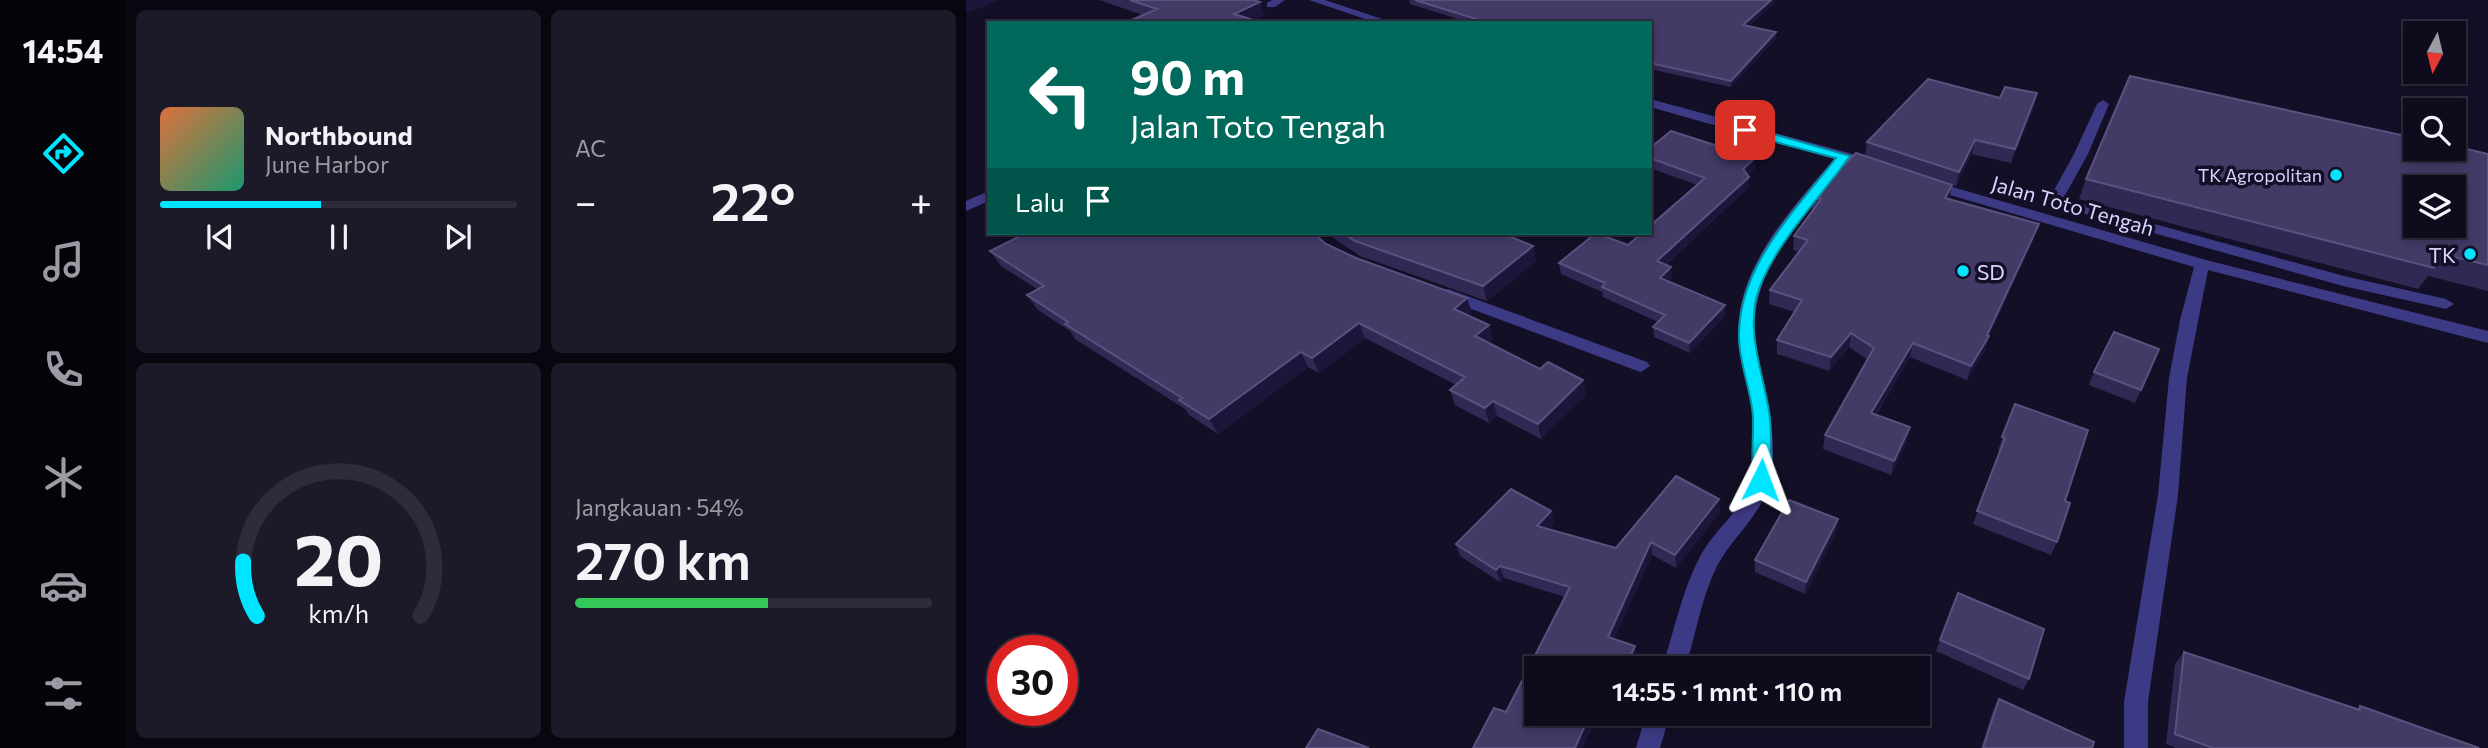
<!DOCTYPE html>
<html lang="id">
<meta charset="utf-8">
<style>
:root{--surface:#0e0b1c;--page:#1c1929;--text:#f1f3f6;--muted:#9b9ba3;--line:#2e2b3b;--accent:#00e5ff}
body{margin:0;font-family:Commissioner,sans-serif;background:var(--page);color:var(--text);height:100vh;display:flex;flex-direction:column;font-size:26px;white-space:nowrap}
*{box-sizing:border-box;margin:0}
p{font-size:23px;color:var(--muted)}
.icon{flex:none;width:38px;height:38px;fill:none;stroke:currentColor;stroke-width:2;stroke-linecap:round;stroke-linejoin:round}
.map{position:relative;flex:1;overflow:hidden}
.side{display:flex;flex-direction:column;gap:10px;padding:10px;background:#08060f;width:840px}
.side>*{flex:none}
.guide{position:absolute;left:21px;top:21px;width:665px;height:214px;border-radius:0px;box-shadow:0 4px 10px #0003,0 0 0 2px var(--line);background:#00695c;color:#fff;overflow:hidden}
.needle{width:46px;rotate:187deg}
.controls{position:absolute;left:1437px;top:21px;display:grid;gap:14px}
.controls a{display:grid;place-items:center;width:63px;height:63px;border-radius:0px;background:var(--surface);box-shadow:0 4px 10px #0003,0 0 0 2px var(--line);font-size:35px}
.speed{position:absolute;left:21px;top:635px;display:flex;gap:14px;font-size:35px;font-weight:700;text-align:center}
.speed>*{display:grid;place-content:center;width:91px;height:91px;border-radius:50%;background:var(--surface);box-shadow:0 4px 10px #0003,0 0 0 2px var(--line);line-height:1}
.speed .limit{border:10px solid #d22;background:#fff;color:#111}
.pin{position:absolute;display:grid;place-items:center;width:60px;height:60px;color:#fff;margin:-30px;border-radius:14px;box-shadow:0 4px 10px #0006}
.me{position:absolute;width:77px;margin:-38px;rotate:3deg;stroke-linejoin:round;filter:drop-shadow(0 0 5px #0008)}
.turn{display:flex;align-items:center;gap:24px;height:147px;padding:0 28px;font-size:32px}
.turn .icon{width:91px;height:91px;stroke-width:2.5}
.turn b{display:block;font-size:49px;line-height:60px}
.then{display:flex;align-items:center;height:66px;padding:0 28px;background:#0003;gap:14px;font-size:26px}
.big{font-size:52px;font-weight:600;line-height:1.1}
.side .card{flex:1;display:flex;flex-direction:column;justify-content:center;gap:10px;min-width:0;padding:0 24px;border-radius:10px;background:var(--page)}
.side .dial{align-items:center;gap:0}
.dial svg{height:182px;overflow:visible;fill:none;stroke:var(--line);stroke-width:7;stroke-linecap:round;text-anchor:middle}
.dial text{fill:var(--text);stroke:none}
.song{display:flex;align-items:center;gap:21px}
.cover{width:84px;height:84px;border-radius:10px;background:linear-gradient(135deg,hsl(20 70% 55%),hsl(160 70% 35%))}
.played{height:7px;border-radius:4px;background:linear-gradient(90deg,var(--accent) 45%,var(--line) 45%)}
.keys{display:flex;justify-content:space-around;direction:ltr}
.heat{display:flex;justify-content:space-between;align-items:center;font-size:38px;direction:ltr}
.charge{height:10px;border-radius:5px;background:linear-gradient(90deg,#34c759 54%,var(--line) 0)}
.side .tiles{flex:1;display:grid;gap:10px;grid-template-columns:repeat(2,1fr)}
.trip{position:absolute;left:558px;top:656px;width:406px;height:70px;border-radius:0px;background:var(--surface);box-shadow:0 4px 10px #0003,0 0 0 2px var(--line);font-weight:600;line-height:70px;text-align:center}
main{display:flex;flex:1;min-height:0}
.dock{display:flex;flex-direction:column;width:126px;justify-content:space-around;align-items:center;background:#06040b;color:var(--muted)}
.dock .icon{width:49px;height:49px}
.dock .selected{color:var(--accent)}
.dock b{font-size:32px;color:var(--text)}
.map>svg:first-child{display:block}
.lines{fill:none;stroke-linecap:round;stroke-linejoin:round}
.minor{fill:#3d3a85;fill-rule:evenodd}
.wall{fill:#312854}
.shaded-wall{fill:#1d163a}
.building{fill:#433a66;stroke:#5a527e;stroke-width:2;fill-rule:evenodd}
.route{fill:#00e5ff;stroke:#0095a6;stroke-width:2}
.poi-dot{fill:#00e5ff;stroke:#130f26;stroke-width:2.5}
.labels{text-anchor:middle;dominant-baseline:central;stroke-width:7;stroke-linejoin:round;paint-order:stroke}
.far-poi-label{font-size:18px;fill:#d9d4ff;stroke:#130f26;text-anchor:end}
.street-label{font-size:21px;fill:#d9d4ff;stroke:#130f26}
.poi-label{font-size:21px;fill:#d9d4ff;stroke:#130f26;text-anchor:end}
</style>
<main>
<nav class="dock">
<b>14:54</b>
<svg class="icon selected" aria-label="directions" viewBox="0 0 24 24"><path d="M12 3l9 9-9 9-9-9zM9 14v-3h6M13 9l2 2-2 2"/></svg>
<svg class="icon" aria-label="music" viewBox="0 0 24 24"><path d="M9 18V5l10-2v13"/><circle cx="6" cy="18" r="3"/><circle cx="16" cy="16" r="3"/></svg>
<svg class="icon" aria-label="phone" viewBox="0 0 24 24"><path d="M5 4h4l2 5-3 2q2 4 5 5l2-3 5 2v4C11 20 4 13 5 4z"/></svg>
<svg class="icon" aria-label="climate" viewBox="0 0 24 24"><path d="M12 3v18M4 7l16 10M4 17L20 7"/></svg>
<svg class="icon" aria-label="car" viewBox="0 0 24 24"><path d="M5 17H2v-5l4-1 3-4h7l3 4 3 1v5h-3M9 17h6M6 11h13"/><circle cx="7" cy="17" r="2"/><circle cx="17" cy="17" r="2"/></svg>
<svg class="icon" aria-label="filters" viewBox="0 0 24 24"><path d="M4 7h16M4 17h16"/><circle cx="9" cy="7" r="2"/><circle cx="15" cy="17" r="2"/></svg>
</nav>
<section class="side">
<div class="tiles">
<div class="card">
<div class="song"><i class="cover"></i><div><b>Northbound</b><p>June Harbor</p></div></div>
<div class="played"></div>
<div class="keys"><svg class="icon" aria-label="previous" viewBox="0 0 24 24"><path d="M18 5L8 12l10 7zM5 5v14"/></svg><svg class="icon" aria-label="pause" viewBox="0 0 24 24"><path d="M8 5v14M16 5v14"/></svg><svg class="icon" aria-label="next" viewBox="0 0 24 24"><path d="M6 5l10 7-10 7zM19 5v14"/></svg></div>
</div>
<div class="card"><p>AC</p>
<div class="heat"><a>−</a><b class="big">22°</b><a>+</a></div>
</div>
<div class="card dial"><svg viewBox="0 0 100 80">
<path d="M14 69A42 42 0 1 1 86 69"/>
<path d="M14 69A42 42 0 0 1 8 45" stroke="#00e5ff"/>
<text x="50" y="56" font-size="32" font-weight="700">20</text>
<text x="50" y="72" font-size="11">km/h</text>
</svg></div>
<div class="card"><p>Jangkauan · 54%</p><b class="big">270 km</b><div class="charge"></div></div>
</div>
</section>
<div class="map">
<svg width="1522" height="748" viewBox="0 0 1522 748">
<rect width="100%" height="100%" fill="#130f26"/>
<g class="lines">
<path class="minor" d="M306,0H319L309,7H301V3Z
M343,0H359L428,23H411Z
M684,99L883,153L912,165L905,169L880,162C840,211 779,274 790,343C797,389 814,434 804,481C796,515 767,536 751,566C735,598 730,635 719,668H696C709,629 716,589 736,553C751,527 779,508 785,478C792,444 786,407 780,373C778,363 774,352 773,342C766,270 826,209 868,159L684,107Z
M1137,100L1143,104L1122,154L1097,199L1378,276L1480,299L1488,304L1480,309L1377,286L1084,204L1082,201L1108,154L1131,104Z
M962,180L1240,260L1522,331V343L1242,270L1221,378L1212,495L1182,702V748H1158V702L1192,495L1203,378L1214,320L1228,267L957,187L955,184Z
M23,191V201L0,211V201Z
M482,289L681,362L684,366L675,372L669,370L476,298L474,294Z
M680,714H704L694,748H670Z"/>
</g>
<path class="wall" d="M133,0H287L299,15L288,20L177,15Z
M443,0H808V3L783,26L810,32V38L765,87L684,69V23H505L444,4Z
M1068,107L1045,163L1006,154L990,186L986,185L983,199L1073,224L1068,238L1023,336L1019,351L1001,380L944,357L910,415L941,442L925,475L857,449L859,435L902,360L883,347L863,371L811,354V340L829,312L803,304L804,290L833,252L827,250L828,236L846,210L847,196L899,156L901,142Z
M684,148L789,168L782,175L783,187L700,265L706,278L702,282L759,316L724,353L688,337L687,327L692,322L637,297L636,292L595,274L593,263L662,245L731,185L684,168Z
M1522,154V291L1462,276L1452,289L1113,199L1120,179Z
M360,233H536L567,246L570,261L521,301L394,256Z
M360,244L506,313L503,315L523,325L527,340L523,343L620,395L575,439L531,416L523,423L489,405L484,390L490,385L399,338L353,373L342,367L252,434L223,415L219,409L109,339L104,331L72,310L61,295L71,289L35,266L24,251Z
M1128,372L1175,390L1169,403L1123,385Z
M1049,404L1099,501L1091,542L1085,555L1007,524L1034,451L1032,450Z
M585,511L588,524L583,529L650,548L754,512L710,568L686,555L648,639L671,657L540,712L599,597L538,578L534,582L494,556L490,544Z
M872,519L870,532L839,594L789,572V560Z
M992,593L1063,679L1057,690L970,651Z
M1218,652L1390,709L1394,706L1513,748H1210L1200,744L1209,664Z
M1033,699L1126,748H1015L1027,710Z"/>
<path class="shaded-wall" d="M0,0H35L0,13Z
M805,0H808V3L777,31V25Z
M294,2L299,15L283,23L268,14Z
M810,32V38L765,87V81Z
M1071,93L1068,107L1045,163L1049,149Z
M1009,140L1006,154L990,186L993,172Z
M789,158V168L777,180V169Z
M783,177V187L692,272L691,261Z
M986,185L983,199L979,198Z
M1073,224L1068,238L1022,339L1023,336L1019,351L1001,380L1005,366L1021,335Z
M567,246L570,261L521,301L517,286Z
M705,267L706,278L694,289V278Z
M501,298L506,313L493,324L488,309Z
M759,305V316L724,353L723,343Z
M393,323L399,338L353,373L346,358Z
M523,325L527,340L513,351L509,336Z
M885,333L883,347L863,371L865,357Z
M947,343L944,357L902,427L905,413Z
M335,352L342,367L252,434L243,419Z
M617,380L620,395L575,439L572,424Z
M527,401L531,416L523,423L519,408Z
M944,427L941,442L925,475L928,461Z
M753,499L754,512L710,568L709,555Z
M585,511L588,524L574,538L571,526Z
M872,519L870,532L839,594L840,582Z
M685,542L686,555L644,648L642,637Z
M534,566L538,578L534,582L530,570Z
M669,646L671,657L666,668H659Z
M624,714H632L617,748H609Z"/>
<path class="building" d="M164,0H287L294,2L268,14L297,23H159L191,9Z
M449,0H805L777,25L810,32L765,81L684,63V23H523Z
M1164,76L1449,138V149H1488V146L1522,154V265L1467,252L1468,268L1120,179ZM1449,187H1488V226H1449Z
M962,79L1034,98L1039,87L1071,93L1049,149L1009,140L993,172L901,142Z
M705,131L789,158L777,169L783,177L691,261L705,267L694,278L759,305L723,343L687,327L699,315L636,287L639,283L593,263L630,233L662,245L676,233H684V226L739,178L684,158V148Z
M890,153L986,185L979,198L1073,224L1021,335L1023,336L1005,366L947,343L905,413L944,427L928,461L859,435L908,348L885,333L865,357L811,340L836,300L804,290L842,240L828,236L855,199L847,196Z
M60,233H347L360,244L390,258L501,298L488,309L523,325L509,336L574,369L582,362L617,380L572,424L527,401L519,408L484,390L499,377L393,323L346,358L335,352L243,419L213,400L216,398L99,324L102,322L61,295L78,286L24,251Z
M377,233H536L567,246L517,286L389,241Z
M1148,332L1193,349L1175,390L1128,372Z
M1049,404L1122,430L1099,501L1104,503L1091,542L1011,511L1039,438L1036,437Z
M710,476L753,499L709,555L685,542L642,637L669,646L659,668H570V714H624L609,748H507L528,708L540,712L604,587L534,566L530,570L490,544L545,489L585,511L571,526L650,548Z
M823,500L872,519L840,582L789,560Z
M992,593L1078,629L1063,679L974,640Z
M1218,652L1394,710V706L1513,748H1247L1209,734Z
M1033,699L1128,742L1126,748H1017Z
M352,729L403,748H340Z"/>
<path class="route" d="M779,126L884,156C855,197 802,251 790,299C782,337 797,374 803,411C805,423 805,436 805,448C806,460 806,475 801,485H788C784,477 788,430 787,416C785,390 773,363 773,337C772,266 829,211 870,158L775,133V128Z"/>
<g class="poi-dot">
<circle cx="1370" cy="175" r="7"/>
<circle cx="1504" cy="254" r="7"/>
<circle cx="997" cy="271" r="7"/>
</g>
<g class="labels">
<g class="far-poi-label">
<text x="1356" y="175">TK Agropolitan</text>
</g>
<g class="street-label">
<text transform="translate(1107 205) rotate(16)">Jalan Toto Tengah</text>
</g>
<g class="poi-label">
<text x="1490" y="254">TK</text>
<text x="1011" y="271" text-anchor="start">SD</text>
</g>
</g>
</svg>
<div class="controls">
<a><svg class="needle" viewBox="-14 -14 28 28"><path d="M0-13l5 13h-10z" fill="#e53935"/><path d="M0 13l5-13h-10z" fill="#9b9ba3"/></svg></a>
<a><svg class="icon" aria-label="search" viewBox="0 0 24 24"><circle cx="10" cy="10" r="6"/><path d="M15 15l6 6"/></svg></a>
<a><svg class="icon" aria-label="layers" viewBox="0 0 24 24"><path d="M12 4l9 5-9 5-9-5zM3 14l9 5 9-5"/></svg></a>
</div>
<div class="speed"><div class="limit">30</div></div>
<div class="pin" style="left:779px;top:130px;background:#d93025"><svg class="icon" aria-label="arrive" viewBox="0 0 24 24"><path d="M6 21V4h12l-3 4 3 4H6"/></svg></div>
<svg class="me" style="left:795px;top:480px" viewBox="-20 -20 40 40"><path d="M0-17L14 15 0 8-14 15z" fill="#00e5ff" stroke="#fff" stroke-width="4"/></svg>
<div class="trip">14:55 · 1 mnt · 110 m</div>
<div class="guide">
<div class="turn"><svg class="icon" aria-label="left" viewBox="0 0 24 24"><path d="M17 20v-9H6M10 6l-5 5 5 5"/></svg><div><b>90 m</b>Jalan Toto Tengah</div></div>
<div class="then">Lalu<svg class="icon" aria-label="arrive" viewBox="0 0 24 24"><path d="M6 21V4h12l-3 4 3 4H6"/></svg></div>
</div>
</div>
</main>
